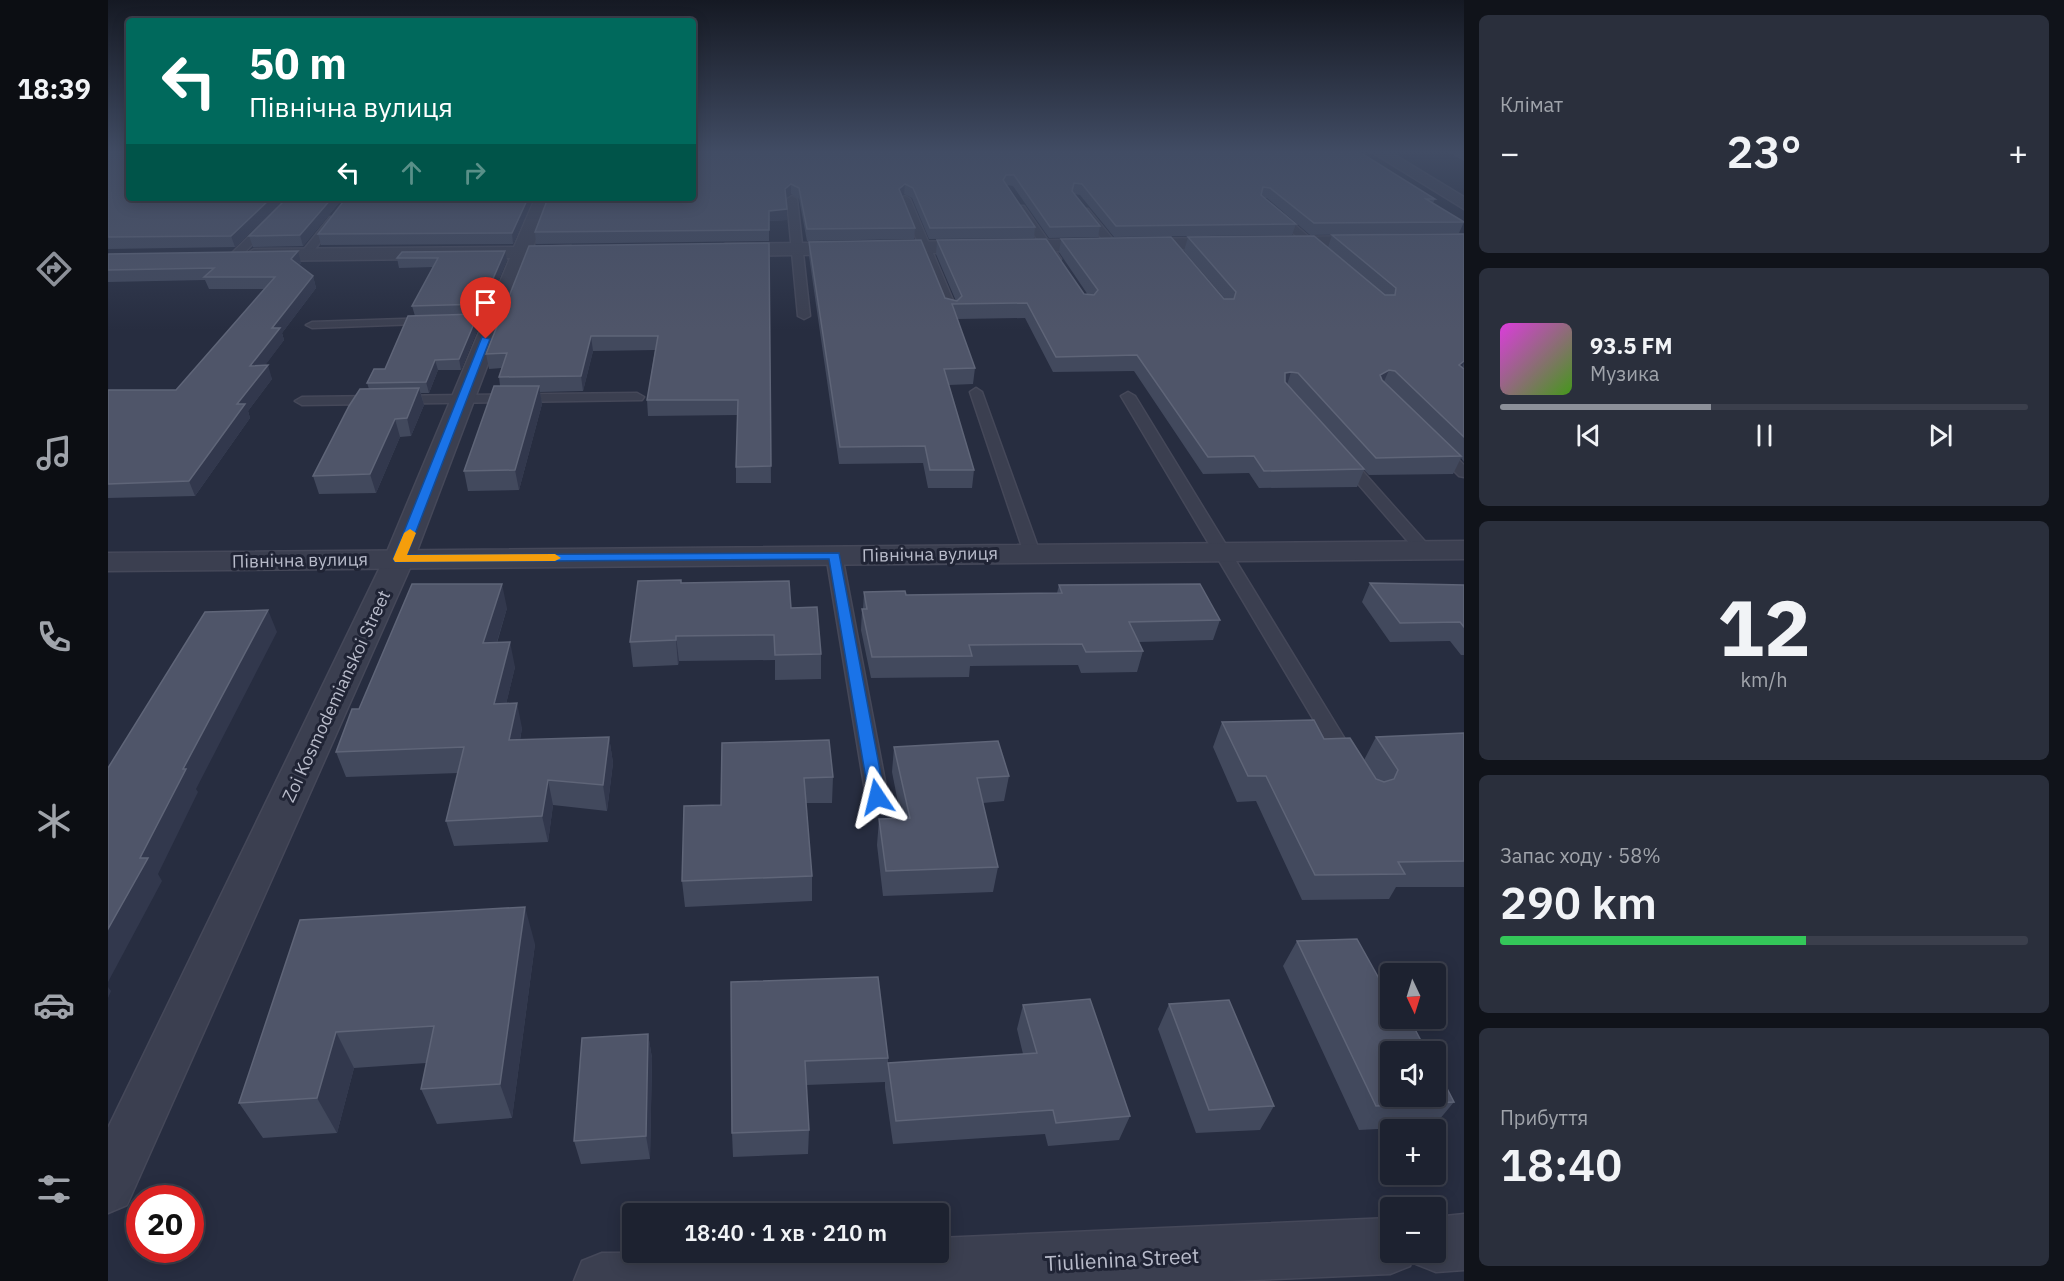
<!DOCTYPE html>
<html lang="uk">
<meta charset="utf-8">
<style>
:root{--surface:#1d2230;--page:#2a2f3c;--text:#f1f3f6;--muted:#a0a4ab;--line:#3b3f4c;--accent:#8c9099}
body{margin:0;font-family:"IBM Plex Sans",sans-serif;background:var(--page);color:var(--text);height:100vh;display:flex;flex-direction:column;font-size:22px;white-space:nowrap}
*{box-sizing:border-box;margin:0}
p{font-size:20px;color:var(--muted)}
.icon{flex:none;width:33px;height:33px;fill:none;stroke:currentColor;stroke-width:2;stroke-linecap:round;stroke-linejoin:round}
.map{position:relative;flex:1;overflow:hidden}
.details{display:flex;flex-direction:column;gap:15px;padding:15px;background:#10131a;width:600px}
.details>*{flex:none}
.hud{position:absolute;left:18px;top:18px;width:570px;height:183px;border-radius:6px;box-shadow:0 3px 15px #0003,0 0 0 2px var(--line);background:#00695c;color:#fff;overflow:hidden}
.needle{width:39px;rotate:176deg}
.fabs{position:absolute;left:1272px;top:963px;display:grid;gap:12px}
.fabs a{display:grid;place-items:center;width:66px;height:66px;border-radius:6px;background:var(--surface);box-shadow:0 3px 15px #0003,0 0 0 2px var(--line);font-size:30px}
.speed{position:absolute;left:18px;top:1185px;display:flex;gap:12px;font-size:30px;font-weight:700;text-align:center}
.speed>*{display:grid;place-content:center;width:78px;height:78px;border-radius:50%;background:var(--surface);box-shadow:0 3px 15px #0003,0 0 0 2px var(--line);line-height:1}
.speed .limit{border:9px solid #d22;background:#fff;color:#111}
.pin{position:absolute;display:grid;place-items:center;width:51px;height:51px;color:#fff;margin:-62px -26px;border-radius:50% 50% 50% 0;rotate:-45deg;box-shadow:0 0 6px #0007}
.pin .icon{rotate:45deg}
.me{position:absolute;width:66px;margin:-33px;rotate:350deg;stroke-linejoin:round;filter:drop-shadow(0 0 4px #0008)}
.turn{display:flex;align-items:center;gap:21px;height:126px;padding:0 24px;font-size:27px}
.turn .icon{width:78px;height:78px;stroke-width:2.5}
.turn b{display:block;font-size:42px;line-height:51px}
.lanes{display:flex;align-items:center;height:57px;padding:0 24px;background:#0003;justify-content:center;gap:30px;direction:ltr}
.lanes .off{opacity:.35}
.big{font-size:45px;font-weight:600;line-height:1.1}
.details .widget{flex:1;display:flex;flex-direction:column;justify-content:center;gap:9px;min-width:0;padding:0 21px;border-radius:9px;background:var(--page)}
.details .dial{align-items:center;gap:0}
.dial b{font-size:78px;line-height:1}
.song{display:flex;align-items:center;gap:18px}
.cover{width:72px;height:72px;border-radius:9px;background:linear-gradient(135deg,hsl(300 70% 55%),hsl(100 70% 35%))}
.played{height:6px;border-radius:3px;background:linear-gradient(90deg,var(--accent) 40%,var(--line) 40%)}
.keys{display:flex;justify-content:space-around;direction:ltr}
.heat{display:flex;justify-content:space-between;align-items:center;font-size:33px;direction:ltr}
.charge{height:9px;border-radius:4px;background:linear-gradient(90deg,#34c759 58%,var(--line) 0)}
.trip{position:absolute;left:514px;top:1203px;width:327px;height:60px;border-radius:6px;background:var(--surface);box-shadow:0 3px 15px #0003,0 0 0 2px var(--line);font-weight:600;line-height:60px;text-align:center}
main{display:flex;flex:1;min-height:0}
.tab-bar{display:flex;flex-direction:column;width:108px;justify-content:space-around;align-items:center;background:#0c0e13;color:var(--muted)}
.tab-bar .icon{width:42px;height:42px}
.tab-bar .on{color:var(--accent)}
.tab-bar b{font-size:27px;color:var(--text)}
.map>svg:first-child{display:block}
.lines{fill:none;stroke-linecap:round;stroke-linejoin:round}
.service-casing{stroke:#454859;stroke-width:3}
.minor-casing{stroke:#454859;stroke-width:3}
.tertiary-casing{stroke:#454859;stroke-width:3}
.service{fill:#3b3f50;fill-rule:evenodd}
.minor{fill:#3b3f50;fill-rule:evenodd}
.tertiary{fill:#3b3f50;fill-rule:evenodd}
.wall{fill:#42495d;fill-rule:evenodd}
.shaded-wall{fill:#32384d}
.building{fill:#4f5569;stroke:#5f6578;stroke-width:1.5}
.route{fill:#1a73e8;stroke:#114b97;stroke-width:1.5}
.slow{fill:#f59e0b}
.labels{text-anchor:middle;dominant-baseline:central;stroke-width:6;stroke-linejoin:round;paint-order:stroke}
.street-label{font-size:18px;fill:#b8bbca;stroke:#202435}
.near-street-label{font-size:21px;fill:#b8bbca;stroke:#202435}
</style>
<main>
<nav class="tab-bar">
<b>18:39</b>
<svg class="icon on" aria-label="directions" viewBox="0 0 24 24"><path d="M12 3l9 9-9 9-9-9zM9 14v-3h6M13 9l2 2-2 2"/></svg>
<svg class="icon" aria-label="music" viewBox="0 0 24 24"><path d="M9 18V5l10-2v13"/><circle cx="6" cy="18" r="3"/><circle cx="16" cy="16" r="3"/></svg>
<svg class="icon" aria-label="phone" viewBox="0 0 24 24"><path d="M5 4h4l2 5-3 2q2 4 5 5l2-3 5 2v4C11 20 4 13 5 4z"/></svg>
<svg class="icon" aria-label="climate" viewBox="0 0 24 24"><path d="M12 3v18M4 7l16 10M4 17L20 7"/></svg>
<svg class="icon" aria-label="car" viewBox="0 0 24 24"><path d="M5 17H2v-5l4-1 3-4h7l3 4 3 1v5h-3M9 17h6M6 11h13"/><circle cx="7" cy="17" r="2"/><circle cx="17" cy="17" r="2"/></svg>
<svg class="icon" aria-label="filters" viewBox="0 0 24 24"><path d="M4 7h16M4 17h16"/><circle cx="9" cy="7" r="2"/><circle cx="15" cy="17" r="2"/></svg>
</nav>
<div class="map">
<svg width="1356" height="1281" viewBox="0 0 1356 1281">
<rect width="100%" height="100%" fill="#272d40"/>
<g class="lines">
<defs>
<path id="service" d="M684,196L689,199L702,316L696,319L690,316L679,199Z
M797,196L802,199L850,312L848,314L838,312L792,199Z
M180,198H190L132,257H124V253Z
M910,206H916L953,259L952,261H944L908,208Z
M974,209H980L1008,243V247H1000L974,213Z
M1166,212H1172L1215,249V253H1207L1166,216Z
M222,217L230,219L201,257H193V253Z
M385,316L391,319L389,321L204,328L198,325L204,322Z
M868,388L874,392L932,553L930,556L924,558L916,553L862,392Z
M1020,392L1027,396L1246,754L1249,759L1246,764L1239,766L1232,764L1013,396Z
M529,393L536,397L534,400L194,405L187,401L194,397Z
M1331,444L1336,445L1356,465V477L1351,476L1326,451L1324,448Z
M1237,456L1242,457L1322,547L1324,550L1322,553H1310L1232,463L1230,460Z
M726,550L734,555L780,797L776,803L769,805L762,803L758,797L718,555Z"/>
<path id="minor" d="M427,198H443L425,247L463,246L472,252L463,258H420L306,559L19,1205L0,1213V1128L276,559L402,258L146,261L137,255L146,249L406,247Z
M1356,235V245L617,256L608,250L617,244Z
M1356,1214V1270L1328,1272L1308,1264L1305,1256L1302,1266L1282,1274L1121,1281H466L474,1261L494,1253L831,1252V1238L1282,1218V1252H1328V1217Z"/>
<path id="tertiary" d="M1262,151H1280L1356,197V209Z
M1356,541V559L0,571V553Z"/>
</defs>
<use href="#service" class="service-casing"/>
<use href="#minor" class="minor-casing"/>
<use href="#tertiary" class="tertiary-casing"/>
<use href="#service" class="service"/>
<use href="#minor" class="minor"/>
<use href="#tertiary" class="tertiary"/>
</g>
<path class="wall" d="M0,151L21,198H178L127,247L0,249Z
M585,151H1250L1327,199L1325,203L1356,222L1351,233L1202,235L1159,198H1157L1188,224L1184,235L1006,237L972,195L966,194L992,226L990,237L941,238L905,186L899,185L927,227L926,238L821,239L804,198L796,194L794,196L807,228L806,239L699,241L691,199L683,194L678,198L679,220L661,221V241L428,244L427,232L585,198Z
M1338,151H1356V161Z
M235,198L195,246L145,247L141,236Z
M236,198H426L405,244L213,245L210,234L238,198Z
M1356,234V462L1353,458L1345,474L1261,475L1256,470L1249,487L1151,488L1141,473L1095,474L1026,371L945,372L917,318L849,319L867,368L865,384L841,385L866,470L864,488H820L815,463L731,464L701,256V242L837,298L848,301L828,254L829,240L976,294L980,295L951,252L953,239L1117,299L1076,251L1080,237L1220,247L1224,235ZM1183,389L1185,390L1252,465Z
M294,252L399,260L376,314H370L372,324L353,370H330L321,393H313L316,405L303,436L292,437L268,493L211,494L205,476L261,389L259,383L277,369L307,316L304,306L325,267L291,268L289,258Z
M0,254L193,263L191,265L205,276L208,288L174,333L176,340L157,365L164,379L140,411L142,418L87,496L0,498V390H68L156,289H101L97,280L0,282Z
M661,256L663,483H628V467L630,415L540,416L539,400L547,350L485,351L475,391L432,392L434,404L411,490L360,491L356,471L392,386L391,377L394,368L381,369L378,354Z
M573,583L683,608L713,654V679L667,680V660L571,661L570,665L525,667L522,642Z
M1262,583L1356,585V655H1353L1342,641L1282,642L1254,602Z
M951,585L1112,620L1105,640L1031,642L1035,651L1029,672L973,673L970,665L862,666L861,677L763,678L753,630L754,609H755L756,592L798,595L949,593Z
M399,608L389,643L407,667L398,704L414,728L412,740L501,737L505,763L499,811L445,805L440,842L346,846L338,821L350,773L238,777L228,752L251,709Z
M1114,722L1216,739L1256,760L1268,737L1356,733V887H1288L1281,899L1194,900L1148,801L1129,802L1105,747Z
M614,743L725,777L724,803H698L704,876V901L577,907L574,881L613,805Z
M786,747L901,776L896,801L875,803L890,867L885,892L775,896L769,845L771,819L793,818L784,772Z
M192,920L427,944L404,1118L329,1124L313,1089L318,1063L246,1068L229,1133L155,1138L131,1103Z
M1189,941L1278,991L1346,1102L1326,1126L1251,1130L1175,966Z
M623,982L780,1058V1063L915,1054L909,1029L915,1005L1022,1116L1011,1140L940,1146L937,1134L785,1144L777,1088V1082L698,1085L701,1130L700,1154L625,1157L624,1133Z
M1061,1004L1166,1106L1152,1130L1088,1133L1050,1029Z
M540,1034L544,1058L542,1159L473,1164L466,1141Z"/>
<path class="shaded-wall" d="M683,184V194L677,199V189Z
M797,184L796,194L790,200L791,189Z
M163,198H178L127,247L123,236Z
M224,198H235L195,246L192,235Z
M420,198H426L405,244L404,233Z
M679,209V220L661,221V211Z
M190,251L193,263L186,270L183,259Z
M397,251L399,260L376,314L374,304Z
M205,276L208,288L174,333L176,340L147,379L142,366L164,328Z
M370,314L372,324L353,370L351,359Z
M483,336L485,351L475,391L473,376Z
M327,360L330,370L321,393L318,382Z
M1356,361V363L1351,375V365Z
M160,365L164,379L140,411L142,418L87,496L81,481L129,404Z
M1281,370L1274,386L1272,375Z
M1183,372L1178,388L1171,390L1177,373Z
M431,386L434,404L411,490L407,470Z
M311,388L316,405L303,436L299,418Z
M287,419L292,437L268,493L262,474Z
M394,584L399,608L381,668L375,643Z
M160,610L169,632L88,789L90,792L50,874L54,881L0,982V929L32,858L75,769Z
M568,636L571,661L570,665L568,640Z
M402,642L407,667L392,729L386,704Z
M409,703L414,728L407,766L401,740Z
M501,737L505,763L499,811L495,785Z
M440,780L445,805L440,842L434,816Z
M417,907L427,944L404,1118L392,1084Z
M0,987L3,991L0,998Z
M228,1032L246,1068L229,1133L209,1098Z
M540,1034L544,1058L542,1159L538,1136Z"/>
<path class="building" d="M0,151H21V198H163L123,236L0,237Z
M585,151H1250L1327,199H1318L1356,222L1206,223L1162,188L1155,187L1153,195L1188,224L1008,226L974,184L966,183L964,191L992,226L942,227L906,175H898L895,180L927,227L822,228L805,188L797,184L791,189L807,228L699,229L691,188L683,184L677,189L679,209L661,211V230L427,232L440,198H585Z
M179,198H224L192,235L141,236Z
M238,198H420L404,233L210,234Z
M1356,234V361L1351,365L1356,369V437L1287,371L1281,370L1272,375L1274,380L1353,456L1268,458L1190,373L1183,372L1177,373V382L1256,469L1156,471L1146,456L1100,457L1029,355L948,357L919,303L844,304L867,368L836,369L866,470H822L817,446L732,447L701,242L813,240L837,298L849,301L854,296L829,240L938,239L976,294L986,295L990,290L953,239L1063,237L1116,299H1126L1128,292L1080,237L1206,236L1277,295H1287L1288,288L1224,235Z
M661,243L663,466L628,467L630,400H539L550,336H483L473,376L391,377L399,353L378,354L421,246Z
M190,251L183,259L205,276L164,328H172L142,366L160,365L129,404H137L81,481L0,484V390H68L167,277H96L106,268L0,270V254Z
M397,251L374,304L304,306L330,258H289L294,252Z
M370,314L351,359L327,360L318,382L259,383L266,369H277L300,316Z
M386,386H431L407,470L356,471Z
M311,388L299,418L287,419L262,474L205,476L241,406L252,389Z
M573,580V583L681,581L683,608L709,607L713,654L667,655L666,635L568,636V640L522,642L530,581Z
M1262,583L1356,585V627L1352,622L1292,623Z
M304,584H394L375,643L402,642L386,704L409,703L401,740L501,737L495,785L440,780L434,816L338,821L356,747L228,752L244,709H251Z
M1092,584L1112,620L1021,622L1035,651L978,652L974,644L861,645L864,656L764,657L754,609H759L756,592L797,591L798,595L954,593L951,585Z
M160,610L75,769H78L32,858H40L0,929V768L97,612Z
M1206,720L1216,739L1242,738L1268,779L1276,782L1286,779L1290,770L1268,737L1356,733V861L1290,862L1297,874L1207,875L1158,776H1140L1114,722Z
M721,740L725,777L696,778L704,876L574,881L576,806L613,805L614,743Z
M890,741L901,776L869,778L890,867L778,871L771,819L802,818L786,747Z
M417,907L392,1084L313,1089L326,1026L228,1032L209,1098L131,1103L192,920Z
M1249,939L1278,991H1282V1018H1301L1319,1052H1282V1096H1328V1067L1346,1102L1268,1106L1189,941Z
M770,977L780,1058L697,1061L701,1130L624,1133L623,982Z
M982,999L1022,1116L948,1123L945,1110L788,1121L780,1063L929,1053L915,1005Z
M1121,1000L1166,1106L1101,1110L1061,1004Z
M540,1034L538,1136L466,1141L474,1038Z"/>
<linearGradient id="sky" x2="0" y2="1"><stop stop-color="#151923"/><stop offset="0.46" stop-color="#414c64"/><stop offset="1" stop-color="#414c64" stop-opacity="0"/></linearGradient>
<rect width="1356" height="330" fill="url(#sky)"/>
<path class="route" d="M374,337L382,339L299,555L731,553L777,797L775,801L769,803L761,797L721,559L287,562L285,559Z"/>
<path class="slow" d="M302,529L308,533L299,555L447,554L453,558L447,561L287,562L285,559L296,533Z"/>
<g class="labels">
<g class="street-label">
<text transform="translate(822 554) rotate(-1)">Північна вулиця</text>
<text transform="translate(192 560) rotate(-1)">Північна вулиця</text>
<text transform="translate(228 696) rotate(-65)">Zoi Kosmodemianskoi Street</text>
</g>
<g class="near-street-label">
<text transform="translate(1014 1259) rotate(-3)">Tiulienina Street</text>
</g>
</g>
</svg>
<div class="fabs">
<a><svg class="needle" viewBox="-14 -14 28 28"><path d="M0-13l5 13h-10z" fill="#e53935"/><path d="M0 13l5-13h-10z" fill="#a0a4ab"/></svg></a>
<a><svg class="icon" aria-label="sound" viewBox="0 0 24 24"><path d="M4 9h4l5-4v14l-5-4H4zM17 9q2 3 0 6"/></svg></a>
<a>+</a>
<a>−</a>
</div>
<div class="speed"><div class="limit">20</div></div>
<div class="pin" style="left:378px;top:339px;background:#d93025"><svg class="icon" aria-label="arrive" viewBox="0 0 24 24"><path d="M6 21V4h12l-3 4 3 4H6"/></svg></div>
<svg class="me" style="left:769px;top:797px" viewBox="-20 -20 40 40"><path d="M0-17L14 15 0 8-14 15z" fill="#1a73e8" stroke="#fff" stroke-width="4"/></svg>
<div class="trip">18:40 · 1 хв · 210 m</div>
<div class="hud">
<div class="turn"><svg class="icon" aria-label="left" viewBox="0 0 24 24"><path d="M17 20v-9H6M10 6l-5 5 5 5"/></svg><div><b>50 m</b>Північна вулиця</div></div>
<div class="lanes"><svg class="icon" aria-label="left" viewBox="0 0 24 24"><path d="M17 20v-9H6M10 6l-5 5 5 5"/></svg><svg class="icon off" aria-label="ahead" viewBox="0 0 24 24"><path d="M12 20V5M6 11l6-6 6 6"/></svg><svg class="icon off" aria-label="right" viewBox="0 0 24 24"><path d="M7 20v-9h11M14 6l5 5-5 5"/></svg></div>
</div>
</div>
<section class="details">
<div class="widget"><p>Клімат</p>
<div class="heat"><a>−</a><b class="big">23°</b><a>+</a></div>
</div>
<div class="widget">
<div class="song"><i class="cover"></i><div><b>93.5 FM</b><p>Музика</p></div></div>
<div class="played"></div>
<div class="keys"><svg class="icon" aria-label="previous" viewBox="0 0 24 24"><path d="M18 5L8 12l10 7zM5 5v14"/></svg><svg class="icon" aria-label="pause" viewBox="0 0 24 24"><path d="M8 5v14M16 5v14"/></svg><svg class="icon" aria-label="next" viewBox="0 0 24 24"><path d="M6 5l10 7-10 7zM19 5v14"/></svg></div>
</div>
<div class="widget dial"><b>12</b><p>km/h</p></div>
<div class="widget"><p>Запас ходу · 58%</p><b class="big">290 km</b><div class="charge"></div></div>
<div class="widget"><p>Прибуття</p><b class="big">18:40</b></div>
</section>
</main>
